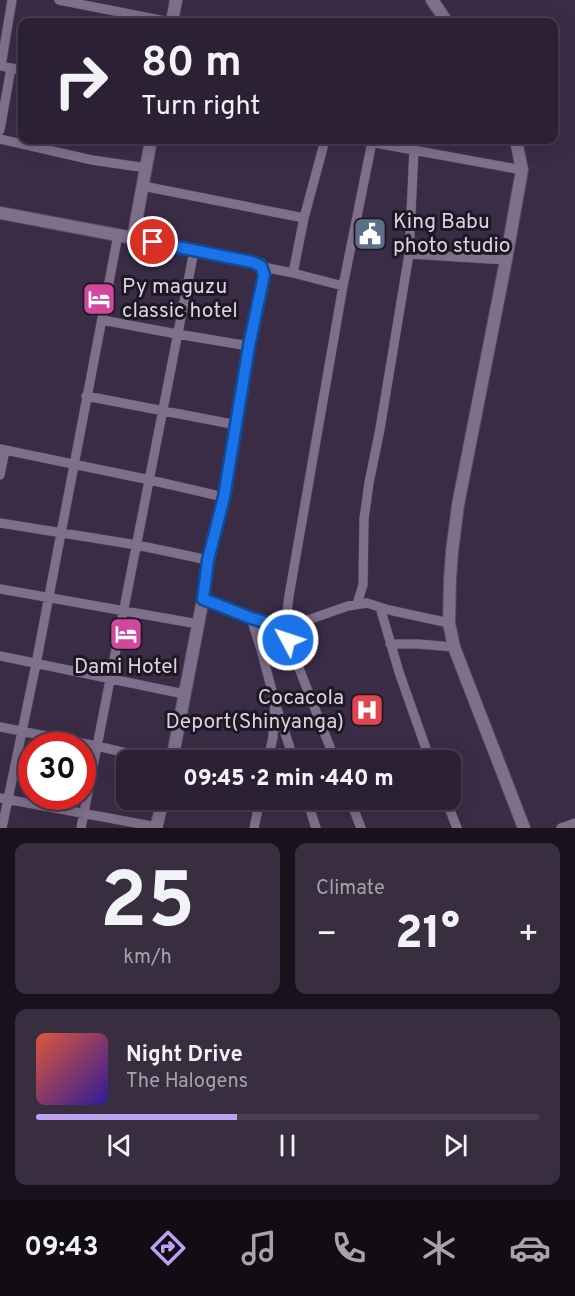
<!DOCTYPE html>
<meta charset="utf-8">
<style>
:root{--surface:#2c2134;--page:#382e40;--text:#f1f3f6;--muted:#a6a3ac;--line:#483e4f;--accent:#bca0f2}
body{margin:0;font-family:Overpass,sans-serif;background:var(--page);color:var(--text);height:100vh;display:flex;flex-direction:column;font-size:22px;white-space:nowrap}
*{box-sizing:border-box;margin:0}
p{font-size:20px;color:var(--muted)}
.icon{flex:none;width:33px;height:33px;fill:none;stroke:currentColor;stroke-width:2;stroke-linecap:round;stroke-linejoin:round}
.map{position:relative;height:828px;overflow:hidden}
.details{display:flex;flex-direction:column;gap:15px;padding:15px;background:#18121d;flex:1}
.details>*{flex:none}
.banner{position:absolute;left:18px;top:18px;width:540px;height:126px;border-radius:12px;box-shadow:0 3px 15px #0003,0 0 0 2px var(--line);background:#2c2134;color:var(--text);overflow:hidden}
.speed{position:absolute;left:18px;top:732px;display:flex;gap:12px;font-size:30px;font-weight:700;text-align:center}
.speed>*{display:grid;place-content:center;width:78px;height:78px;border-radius:50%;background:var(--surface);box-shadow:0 3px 15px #0003,0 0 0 2px var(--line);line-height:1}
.speed .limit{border:9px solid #d22;background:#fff;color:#111}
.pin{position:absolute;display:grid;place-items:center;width:51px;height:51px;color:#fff;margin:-26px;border:3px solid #fff;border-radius:50%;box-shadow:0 2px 6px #0007}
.me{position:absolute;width:66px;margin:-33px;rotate:310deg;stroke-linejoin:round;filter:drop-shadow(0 0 4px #0008)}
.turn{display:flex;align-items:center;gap:21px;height:126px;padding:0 24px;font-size:27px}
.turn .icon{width:78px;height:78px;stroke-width:2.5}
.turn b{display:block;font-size:42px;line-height:51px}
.big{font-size:45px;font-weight:800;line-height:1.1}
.details .widget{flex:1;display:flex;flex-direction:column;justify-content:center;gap:9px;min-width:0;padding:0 21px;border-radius:12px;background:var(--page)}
.details .dial{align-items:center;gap:0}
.dial b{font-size:78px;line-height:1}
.song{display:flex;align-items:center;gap:18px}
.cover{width:72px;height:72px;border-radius:9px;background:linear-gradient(135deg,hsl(10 70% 55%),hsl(250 70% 35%))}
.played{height:6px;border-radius:3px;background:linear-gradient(90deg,var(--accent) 40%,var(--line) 40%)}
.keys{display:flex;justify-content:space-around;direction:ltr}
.heat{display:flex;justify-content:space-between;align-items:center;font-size:33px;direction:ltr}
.details .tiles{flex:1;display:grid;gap:15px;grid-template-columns:1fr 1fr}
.widget:last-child{grid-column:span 2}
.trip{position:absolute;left:116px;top:750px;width:345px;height:60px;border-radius:12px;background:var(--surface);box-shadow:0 3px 15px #0003,0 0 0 2px var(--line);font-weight:800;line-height:60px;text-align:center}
.tabs{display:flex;height:96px;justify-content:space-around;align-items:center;background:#120d15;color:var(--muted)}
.tabs .icon{width:42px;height:42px}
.tabs .on{color:var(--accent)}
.tabs b{font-size:27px;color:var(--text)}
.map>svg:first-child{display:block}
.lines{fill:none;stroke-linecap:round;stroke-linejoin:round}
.minor-casing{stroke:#55495f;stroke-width:10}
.tertiary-casing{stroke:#55495f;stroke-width:14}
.minor{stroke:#7e6f8b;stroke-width:9}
.tertiary{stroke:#7e6f8b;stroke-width:12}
.route-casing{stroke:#114b97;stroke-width:15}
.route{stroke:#1a73e8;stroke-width:10}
.labels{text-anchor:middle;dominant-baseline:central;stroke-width:6;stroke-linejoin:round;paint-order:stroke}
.poi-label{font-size:21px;fill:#dbd3e3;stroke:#1e1823;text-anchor:start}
</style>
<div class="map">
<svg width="575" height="828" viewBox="0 0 575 828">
<rect width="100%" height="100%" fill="#3a2c45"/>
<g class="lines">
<defs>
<path id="minor" d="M59,0L170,22
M1,66L12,0
M5,67L22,70
M0,130L11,68
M0,139L92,160L147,168
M359,140L522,170
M143,186L304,218
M409,254L506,260
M263,267L293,273L343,286
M293,273L304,218L325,140
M102,320L177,334L249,346
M86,396L237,425
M0,449L150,480L224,497
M0,475L5,450
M0,523L137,545L208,560
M0,589L198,624
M203,599L251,618L285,628L348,606L367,603L389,610L449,623
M357,604L363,585L364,519L369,483L380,429L409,254L414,150
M380,607L399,672L430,760
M251,618L262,653L275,702L273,737L268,760
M390,644H418L454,647
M0,656L184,694
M277,709L294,760
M0,727L97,746L156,760
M335,760L288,640L285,628L289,596L343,286L372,142
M0,798L157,827
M307,800L316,828
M350,800L361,828
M446,800L457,828
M2,828L36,664L118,235
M81,828L194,251
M254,828L260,800
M561,828L575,823"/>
<path id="tertiary" d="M432,0L447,22
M172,22L176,0
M516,140L522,170L506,260L458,505L452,552L450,579L449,623L454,647L524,828
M0,213L133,238L252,262L261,265L264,275L249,346L224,497L208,560L203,599L172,760
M133,238L151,140
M156,828L163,800"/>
</defs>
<use href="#minor" class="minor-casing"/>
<use href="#tertiary" class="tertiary-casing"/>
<use href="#minor" class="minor"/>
<use href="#tertiary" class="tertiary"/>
</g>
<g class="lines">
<defs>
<path id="route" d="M153,242L252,262L261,266L264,275L249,346L224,497L208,560L203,599L251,618L285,628L288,640"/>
</defs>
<use href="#route" class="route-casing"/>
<use href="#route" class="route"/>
</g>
<defs>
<symbol id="civic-square" viewBox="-11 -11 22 22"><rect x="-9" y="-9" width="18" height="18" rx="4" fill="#5c6f8a" stroke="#1e1823"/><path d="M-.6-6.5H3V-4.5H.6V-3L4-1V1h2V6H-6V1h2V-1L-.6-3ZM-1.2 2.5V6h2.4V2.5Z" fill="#fff"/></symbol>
<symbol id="hotel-square" viewBox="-11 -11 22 22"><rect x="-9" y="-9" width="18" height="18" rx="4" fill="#d1479c" stroke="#1e1823"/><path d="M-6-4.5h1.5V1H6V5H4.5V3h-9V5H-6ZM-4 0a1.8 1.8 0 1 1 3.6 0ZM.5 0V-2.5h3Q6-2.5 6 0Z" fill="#fff"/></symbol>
<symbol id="hospital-square" viewBox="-11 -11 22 22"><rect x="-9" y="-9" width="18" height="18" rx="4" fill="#e0444e" stroke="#1e1823"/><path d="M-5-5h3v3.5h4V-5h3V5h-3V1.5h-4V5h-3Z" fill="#fff"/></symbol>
</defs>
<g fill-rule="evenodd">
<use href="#civic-square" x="351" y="215" width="38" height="38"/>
<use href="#hotel-square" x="80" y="280" width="38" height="38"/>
<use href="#hotel-square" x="107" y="615" width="38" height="38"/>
<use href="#hospital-square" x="348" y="691" width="38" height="38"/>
</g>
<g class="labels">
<g class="poi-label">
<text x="393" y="222">King Babu<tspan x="393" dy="24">photo studio</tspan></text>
<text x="122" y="287">Py maguzu<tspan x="122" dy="24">classic hotel</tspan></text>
<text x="126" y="667" text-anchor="middle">Dami Hotel</text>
<text x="344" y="698" text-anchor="end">Cocacola<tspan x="344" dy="24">Deport(Shinyanga)</tspan></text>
</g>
</g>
</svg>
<div class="speed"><div class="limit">30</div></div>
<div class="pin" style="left:153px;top:242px;background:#d93025"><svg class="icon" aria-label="arrive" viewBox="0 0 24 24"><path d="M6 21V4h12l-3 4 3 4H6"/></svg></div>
<svg class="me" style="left:288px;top:640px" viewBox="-20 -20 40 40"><circle r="17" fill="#1a73e8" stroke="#fff" stroke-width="3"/><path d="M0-11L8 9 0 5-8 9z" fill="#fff"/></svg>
<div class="trip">09:45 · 2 min · 440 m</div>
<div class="banner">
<div class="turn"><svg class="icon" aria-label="right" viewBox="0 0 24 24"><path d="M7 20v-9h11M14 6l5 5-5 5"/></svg><div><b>80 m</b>Turn right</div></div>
</div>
</div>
<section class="details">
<div class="tiles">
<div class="widget dial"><b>25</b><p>km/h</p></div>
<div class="widget"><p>Climate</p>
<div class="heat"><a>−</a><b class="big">21°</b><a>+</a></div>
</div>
<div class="widget">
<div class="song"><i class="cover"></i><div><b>Night Drive</b><p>The Halogens</p></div></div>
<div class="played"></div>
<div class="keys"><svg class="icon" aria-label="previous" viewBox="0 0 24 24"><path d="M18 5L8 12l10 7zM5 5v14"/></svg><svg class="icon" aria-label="pause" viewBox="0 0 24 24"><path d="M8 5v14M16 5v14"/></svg><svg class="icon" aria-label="next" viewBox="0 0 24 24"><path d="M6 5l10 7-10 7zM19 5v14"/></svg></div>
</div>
</div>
</section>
<nav class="tabs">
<b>09:43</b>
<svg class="icon on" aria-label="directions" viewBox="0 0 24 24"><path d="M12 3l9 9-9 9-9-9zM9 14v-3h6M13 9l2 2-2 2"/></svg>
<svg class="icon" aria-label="music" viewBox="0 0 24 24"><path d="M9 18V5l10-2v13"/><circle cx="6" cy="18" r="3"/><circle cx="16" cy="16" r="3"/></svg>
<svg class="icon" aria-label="phone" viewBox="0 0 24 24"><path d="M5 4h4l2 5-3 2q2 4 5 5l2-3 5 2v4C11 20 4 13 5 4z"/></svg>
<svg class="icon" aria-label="climate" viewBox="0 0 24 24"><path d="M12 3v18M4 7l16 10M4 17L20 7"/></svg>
<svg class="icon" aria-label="car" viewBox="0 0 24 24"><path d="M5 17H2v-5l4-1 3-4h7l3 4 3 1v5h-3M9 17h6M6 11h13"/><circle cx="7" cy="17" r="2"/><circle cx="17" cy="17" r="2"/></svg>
</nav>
